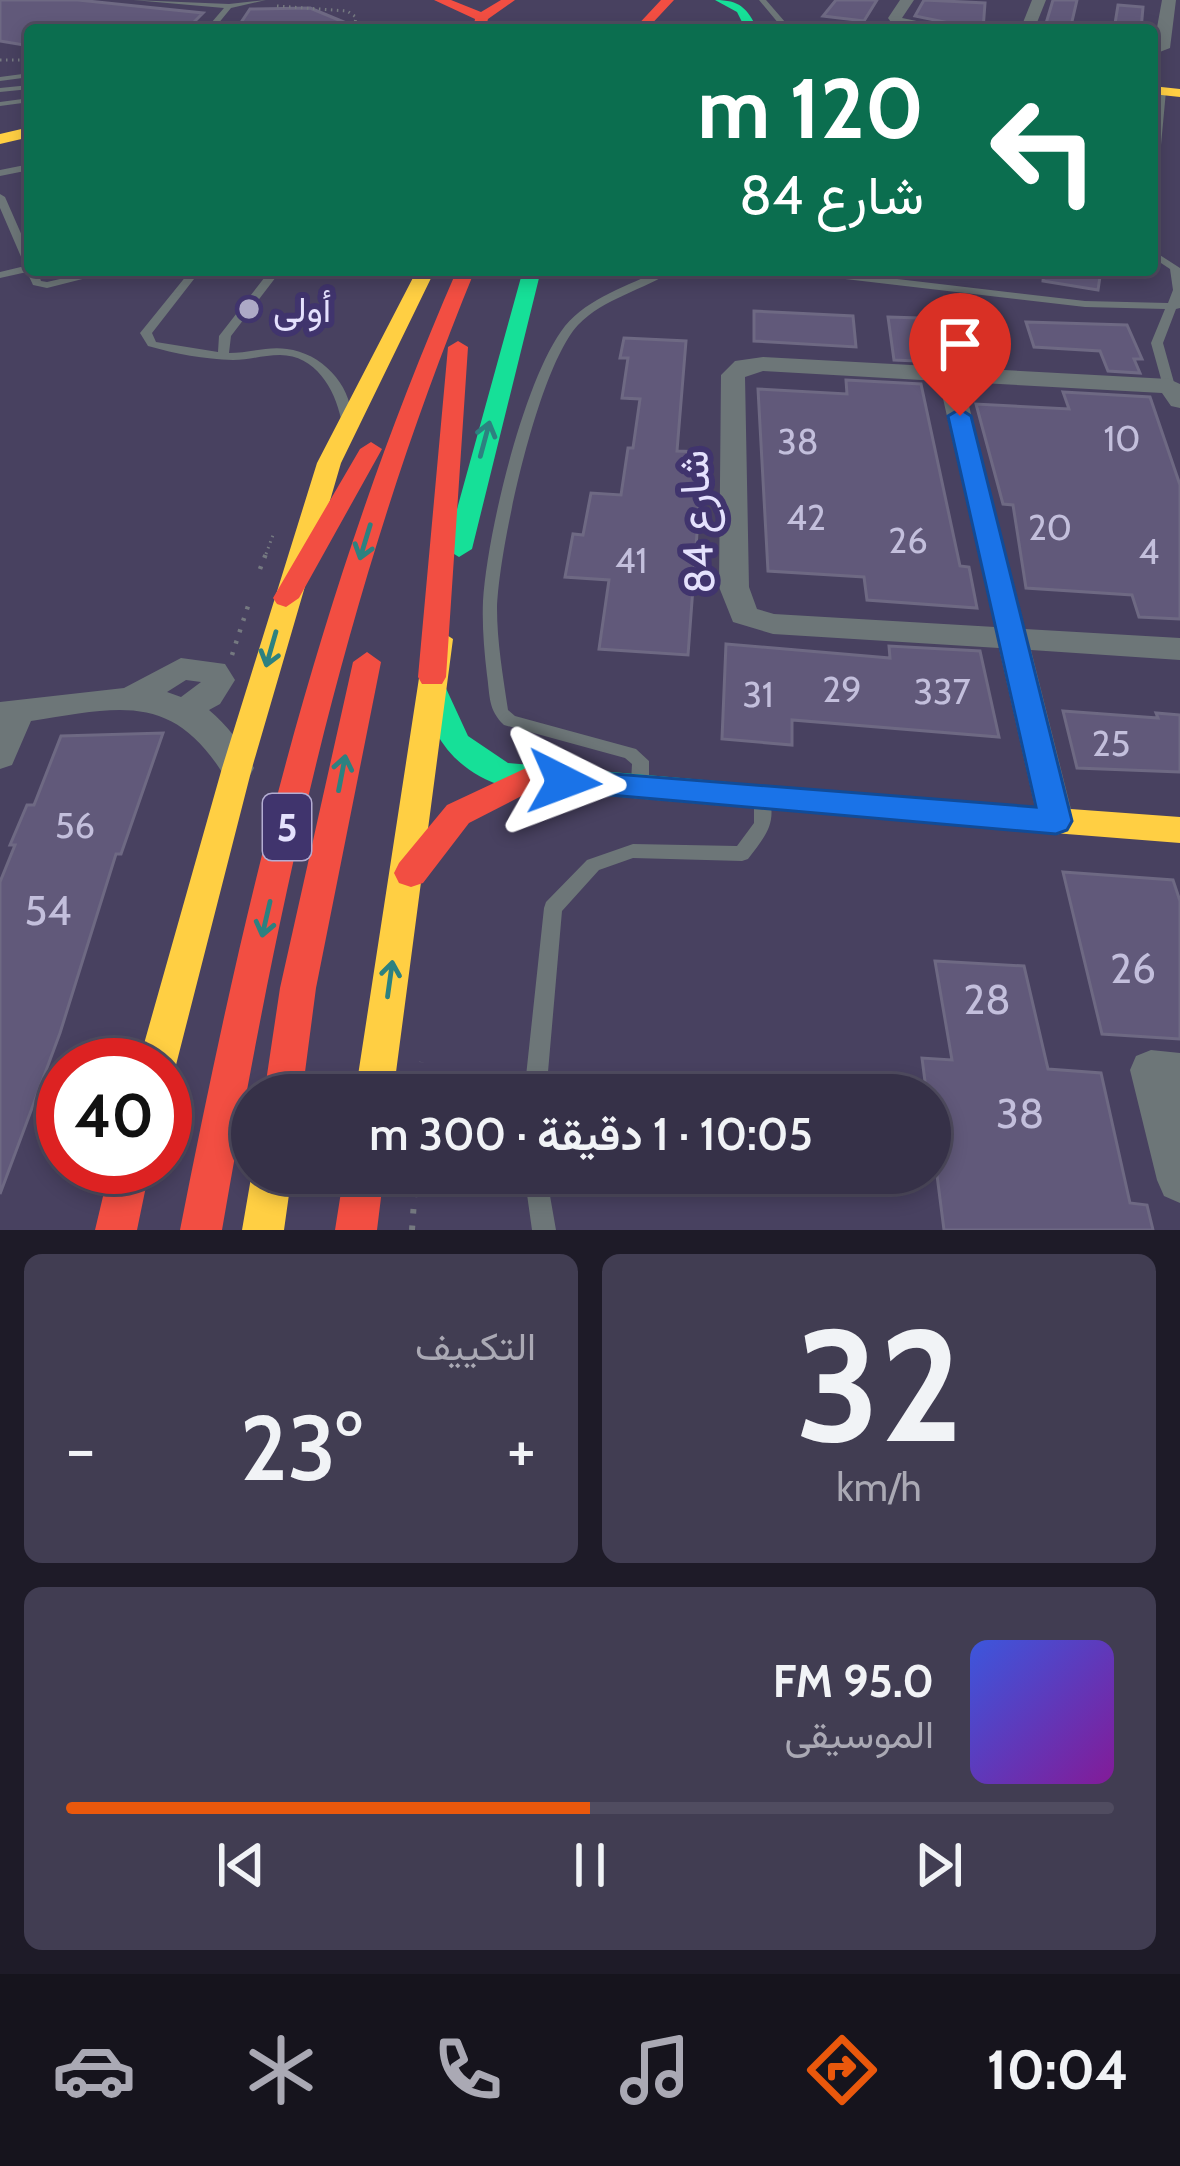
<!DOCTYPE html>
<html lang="ar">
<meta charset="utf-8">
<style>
:root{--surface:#363148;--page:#413d52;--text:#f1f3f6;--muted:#aaa9b4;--line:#504c60;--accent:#ea580c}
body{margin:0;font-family:Cabin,Vazirmatn,sans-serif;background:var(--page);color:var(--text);direction:rtl;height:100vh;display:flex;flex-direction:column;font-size:45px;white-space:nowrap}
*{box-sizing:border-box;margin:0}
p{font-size:39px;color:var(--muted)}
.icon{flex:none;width:66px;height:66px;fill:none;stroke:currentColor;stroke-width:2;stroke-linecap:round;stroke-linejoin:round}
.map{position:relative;height:1230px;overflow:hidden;direction:ltr}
.panel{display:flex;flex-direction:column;gap:24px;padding:24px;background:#1e1b28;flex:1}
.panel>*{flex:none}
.banner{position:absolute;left:24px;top:24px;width:1134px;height:252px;border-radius:12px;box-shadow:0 6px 18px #0003,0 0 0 3px var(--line);direction:rtl;background:#0b6e4f;color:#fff;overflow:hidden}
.speed{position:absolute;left:36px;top:1038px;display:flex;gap:24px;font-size:60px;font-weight:700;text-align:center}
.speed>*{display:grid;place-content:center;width:156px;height:156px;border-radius:50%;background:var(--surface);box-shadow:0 6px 18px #0003,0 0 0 3px var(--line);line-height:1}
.speed .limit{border:18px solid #d22;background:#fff;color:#111}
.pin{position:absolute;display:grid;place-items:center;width:102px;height:102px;color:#fff;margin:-123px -51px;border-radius:50% 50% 50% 0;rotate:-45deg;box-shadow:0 0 12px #0007}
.pin .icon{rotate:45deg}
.me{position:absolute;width:132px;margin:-66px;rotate:93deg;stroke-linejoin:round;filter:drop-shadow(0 0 9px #0008)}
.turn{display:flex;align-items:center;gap:42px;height:252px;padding:0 36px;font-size:54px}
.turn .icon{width:156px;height:156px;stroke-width:2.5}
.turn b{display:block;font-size:84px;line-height:102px}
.big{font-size:90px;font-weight:600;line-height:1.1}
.panel .widget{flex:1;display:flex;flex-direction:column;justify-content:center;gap:18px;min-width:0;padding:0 42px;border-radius:18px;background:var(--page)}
.panel .dial{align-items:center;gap:0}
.dial b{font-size:156px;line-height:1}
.song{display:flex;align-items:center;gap:36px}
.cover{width:144px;height:144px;border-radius:18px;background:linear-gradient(135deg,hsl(230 70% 55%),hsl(290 70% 35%))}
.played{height:12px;border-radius:6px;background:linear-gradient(90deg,var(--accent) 50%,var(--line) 50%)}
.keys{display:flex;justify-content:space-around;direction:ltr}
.heat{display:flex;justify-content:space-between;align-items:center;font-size:66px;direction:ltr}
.panel .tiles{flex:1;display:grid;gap:24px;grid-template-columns:1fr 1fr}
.widget:last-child{grid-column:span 2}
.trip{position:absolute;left:231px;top:1074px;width:720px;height:120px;border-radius:60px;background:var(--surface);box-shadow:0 6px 18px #0003,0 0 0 3px var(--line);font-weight:600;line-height:120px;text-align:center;direction:rtl}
.menu{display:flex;height:192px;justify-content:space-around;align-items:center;background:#16141d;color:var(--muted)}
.menu .icon{width:84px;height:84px}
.menu .current{color:var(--accent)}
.menu b{font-size:54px;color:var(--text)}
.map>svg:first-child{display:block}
.building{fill:#61597a;stroke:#6e6983;stroke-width:3}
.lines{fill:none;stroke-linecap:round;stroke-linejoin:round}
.path-far2{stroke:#757980;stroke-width:3;stroke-dasharray:1.5 4.5;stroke-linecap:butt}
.path-far1{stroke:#757980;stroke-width:4.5;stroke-dasharray:3 9;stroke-linecap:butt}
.path{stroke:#757980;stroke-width:6;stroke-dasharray:4.5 12;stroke-linecap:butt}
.lane{fill:#6d7678;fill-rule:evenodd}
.street{fill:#6d7678;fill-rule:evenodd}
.fast{fill:#16e098;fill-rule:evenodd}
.slow{fill:#ffcf43;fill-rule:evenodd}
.jam{fill:#f24e42;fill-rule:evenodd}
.oneway{stroke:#2d8180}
.route{fill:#1a73e8;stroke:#114b97;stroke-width:3}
.poi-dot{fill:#ada9c6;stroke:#40346d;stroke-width:4.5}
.labels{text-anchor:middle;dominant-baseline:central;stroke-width:12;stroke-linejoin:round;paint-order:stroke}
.far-poi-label{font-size:36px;fill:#e4e1fd;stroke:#40346d;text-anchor:start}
.number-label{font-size:36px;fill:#c3bfdc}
.shield{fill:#40346d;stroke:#b3add2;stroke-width:3}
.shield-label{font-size:39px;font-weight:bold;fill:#e4e1fd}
.street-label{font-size:42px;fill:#e4e1fd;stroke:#40346d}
.near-number-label{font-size:42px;fill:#c3bfdc}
</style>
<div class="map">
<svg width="1180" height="1230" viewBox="0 0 1180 1230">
<rect width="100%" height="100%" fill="#484160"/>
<path class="building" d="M0,0H78L203,13L186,30H30V46L0,41Z
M836,0H877L864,21L823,16Z
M924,0L985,3L983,30L915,16Z
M1053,0H1077L1070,30H1044Z
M1118,5L1143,7L1141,30H1114Z
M310,8L363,30H236L250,9Z
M1044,270H1101L1098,290L1043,281Z
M754,311L853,316L856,347L754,341Z
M888,317L984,320L993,353L914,350L916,361L894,360Z
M1026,322L1127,325L1142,359H1134L1140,373L1108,371L1100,351L1034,347Z
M624,338L686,341L677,451L703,452L688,655L599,649L609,580L565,577L573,534L583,535L591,493L621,495L628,448H633L640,399L622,398L628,358H620Z
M846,380L921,384L960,566L969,567L977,608L867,600L864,577L768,571L758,389L847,394Z
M1063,392L1150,397L1180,485V619L1139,617L1132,595L1026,588L1013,505L1003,504L976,404L1069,409Z
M726,644L890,658L889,646L980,651L999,737L792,720V745L722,739Z
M1063,711L1158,718L1156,713L1180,715V772L1077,768Z
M163,733L121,854H116L60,1033L0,1194V882L15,845H10L27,805H34L61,736Z
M1063,872L1173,880L1180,901V1039L1102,1034Z
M935,961L1024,966L1048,1069L1101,1073L1130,1203L1147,1205L1153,1230H944L922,1058L952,1060Z"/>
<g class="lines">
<path class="path-far2" d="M277,6L347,11L356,17L354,30
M0,60H24
M266,554L273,535"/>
<path class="path-far1" d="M260,569L267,551
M232,655L249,603"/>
<path class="path" d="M420,1095L422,1062
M412,1230L416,1173"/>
<path class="lane" d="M133,0L229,4L266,0L231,8L213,30H205L224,8Z
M759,0H766L792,30H784Z
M30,73V77L0,81V77Z
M30,85V89L0,92V88Z
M30,98V102L0,106V102Z
M30,164V170L0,176V170Z
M0,194L5,197L30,254V270H37L41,281L47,282L99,270H118L47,288L33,285L27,272L0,278V272L25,266L0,208Z
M1152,250L1180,268V308L1176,309L1163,343L1175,386L1169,390L1163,386L1151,343L1165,309L1085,307L794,273L789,270H821L1085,301L1168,303L1173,290L1170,269L1152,257Z
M191,270H201L152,333L156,342L218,352L219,336L268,273H276V277L231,336L229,353C248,353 268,346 287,349C322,353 354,387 351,422L347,423L341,419C335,389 315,355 280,355C264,355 249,360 233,360C204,359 176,354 148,346L140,333Z
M310,270L330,273L398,270L393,273L329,279Z
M661,270H674C644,290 604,298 578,325C538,368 499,547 497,608C497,642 503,676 508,710L515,716L636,749L649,761V783L646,788L640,790L634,788L631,783L632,764L625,758L504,725C488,710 490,696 487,675C484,650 482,625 483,601C487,534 524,378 565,326C588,298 629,285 661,270Z
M763,793L769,795C777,825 765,836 748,859L742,861L633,858L599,870L562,911L546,1095H524L544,908L546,902L587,860L633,844L737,846L754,823V800L757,795Z
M524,1173H546L556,1230H532Z"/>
<path class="street" d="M900,0H914L902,18L961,30L893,25L888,18Z
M1032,0H1046L1034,30H1020Z
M1162,0H1176L1170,48L1152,55Z
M1158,86L1166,91L1161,145L1152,150V88Z
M763,357L1169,379L1180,384V408L1171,406L1162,393L963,382L1025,629L1180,638V660L1031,650L1074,821L1069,831L1056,835L1043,831L1038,821L999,648L773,634L733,622L719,587L721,375L735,361ZM763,371L939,381L995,627L774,614L757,609L749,587L745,377Z
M181,658L225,664L235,680L220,704L209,710C229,727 242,745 254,768L249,777L237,781L225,777C173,691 119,707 31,721L12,765L0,769V702L124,688ZM186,680L201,682L181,697L167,692Z
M1151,1050L1180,1053V1203L1164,1196L1157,1180L1130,1070L1136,1056Z"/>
<path class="fast" d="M715,0C740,0 747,8 758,30H746L737,12Z
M523,270H541L472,549L459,557L446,549Z
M434,681L444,684L468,736L508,763L855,793L866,796L871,805L866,814L855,817L505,787C456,771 433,740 420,691L424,684Z"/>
<path class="slow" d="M1152,86L1180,89V97L1152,94Z
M30,127V137L0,144V134Z
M417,270H435L341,463L252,768L176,1065L165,1080V1065H138L222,768L317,463Z
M439,630L453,639L393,1095H355L425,639Z
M855,793L1180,817V843L855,817L844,814L839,805L844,796Z
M252,1172L292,1173L284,1230H242Z"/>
<path class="jam" d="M434,0H451L481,12L501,0H515L488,19L485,30H473L475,19Z
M661,0H674L646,30H633Z
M457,270H475C345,586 280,894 222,1230H180C246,894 319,586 457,270Z
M458,341L468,347L446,677L442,684H422L418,677L448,347Z
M371,442L382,449L299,598L286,607L277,604L273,598L360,449Z
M367,652L381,662L316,988L302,1095H264L280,988L353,662Z
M526,768L537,772L542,780L537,788L469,823L423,883L411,887L399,883L394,873L399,863L447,805Z
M110,1167H150L137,1230H95Z
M344,1173H384L377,1230H335Z"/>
</g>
<defs><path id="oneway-shaft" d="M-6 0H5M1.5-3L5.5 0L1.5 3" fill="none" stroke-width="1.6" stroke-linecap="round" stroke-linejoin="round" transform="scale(3)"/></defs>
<g class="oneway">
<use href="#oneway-shaft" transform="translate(485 439) rotate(-75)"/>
<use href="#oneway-shaft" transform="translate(365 542) rotate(107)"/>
<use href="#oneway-shaft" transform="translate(271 649) rotate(106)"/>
<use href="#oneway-shaft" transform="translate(342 773) rotate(-79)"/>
<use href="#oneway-shaft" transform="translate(266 919) rotate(103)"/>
<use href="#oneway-shaft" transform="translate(390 979) rotate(-82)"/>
</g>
<path class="route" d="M960,409L971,416L1072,821L1067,830L1056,834L553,790L548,782L564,770L1036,807L948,416Z"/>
<circle class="poi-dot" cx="249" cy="309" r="12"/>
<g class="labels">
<g class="far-poi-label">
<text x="273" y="309">أولى</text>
</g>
<g class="number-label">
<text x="1122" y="438">10</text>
<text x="798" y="441">38</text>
<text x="806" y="517">42</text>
<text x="1050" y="527">20</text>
<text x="908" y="540">26</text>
<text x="1149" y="551">4</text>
<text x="631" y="560">41</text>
<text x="842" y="689">29</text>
<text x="942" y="691">337</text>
<text x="758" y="694">31</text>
<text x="1111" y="743">25</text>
<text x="75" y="825">56</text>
</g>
<rect class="shield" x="263" y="794" width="48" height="66" rx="9"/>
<g class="shield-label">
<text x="287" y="827">5</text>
</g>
<g class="street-label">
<text transform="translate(696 522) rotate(-93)">شارع 84</text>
</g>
<g class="near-number-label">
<text x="48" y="910">54</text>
<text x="1133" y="968">26</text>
<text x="987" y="999">28</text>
<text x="1020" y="1113">38</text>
</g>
</g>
</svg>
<div class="speed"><div class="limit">40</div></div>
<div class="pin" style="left:960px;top:416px;background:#d93025"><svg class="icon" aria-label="arrive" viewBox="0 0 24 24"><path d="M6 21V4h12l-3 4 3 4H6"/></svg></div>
<svg class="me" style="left:564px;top:782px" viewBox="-20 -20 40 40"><path d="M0-17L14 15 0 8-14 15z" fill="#1a73e8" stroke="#fff" stroke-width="4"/></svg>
<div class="trip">10:05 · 1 دقيقة · 300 m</div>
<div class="banner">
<div class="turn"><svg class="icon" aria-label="left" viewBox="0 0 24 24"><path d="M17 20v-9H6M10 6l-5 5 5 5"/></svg><div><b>120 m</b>شارع 84</div></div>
</div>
</div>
<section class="panel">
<div class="tiles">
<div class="widget dial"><b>32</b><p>km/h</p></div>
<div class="widget"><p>التكييف</p>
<div class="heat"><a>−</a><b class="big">23°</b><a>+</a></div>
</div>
<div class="widget">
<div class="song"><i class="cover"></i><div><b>95.0 FM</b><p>الموسيقى</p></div></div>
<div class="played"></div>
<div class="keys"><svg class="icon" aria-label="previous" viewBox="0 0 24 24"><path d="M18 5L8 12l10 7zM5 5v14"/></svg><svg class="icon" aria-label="pause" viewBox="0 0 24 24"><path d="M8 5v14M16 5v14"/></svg><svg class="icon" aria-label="next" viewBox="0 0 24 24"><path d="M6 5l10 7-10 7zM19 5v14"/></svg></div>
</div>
</div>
</section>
<nav class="menu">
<b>10:04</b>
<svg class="icon current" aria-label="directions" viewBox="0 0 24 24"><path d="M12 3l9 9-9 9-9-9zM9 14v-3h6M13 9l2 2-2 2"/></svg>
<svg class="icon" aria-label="music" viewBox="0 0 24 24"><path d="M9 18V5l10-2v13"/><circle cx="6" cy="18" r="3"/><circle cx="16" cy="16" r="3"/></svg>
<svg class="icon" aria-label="phone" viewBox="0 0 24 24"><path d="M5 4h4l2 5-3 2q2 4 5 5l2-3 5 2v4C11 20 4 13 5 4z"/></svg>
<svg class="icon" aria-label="climate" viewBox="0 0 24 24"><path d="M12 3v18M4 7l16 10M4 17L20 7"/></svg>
<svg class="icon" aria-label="car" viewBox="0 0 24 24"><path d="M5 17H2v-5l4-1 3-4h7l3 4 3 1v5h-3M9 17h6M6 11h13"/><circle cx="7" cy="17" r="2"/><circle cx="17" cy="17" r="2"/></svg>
</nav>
